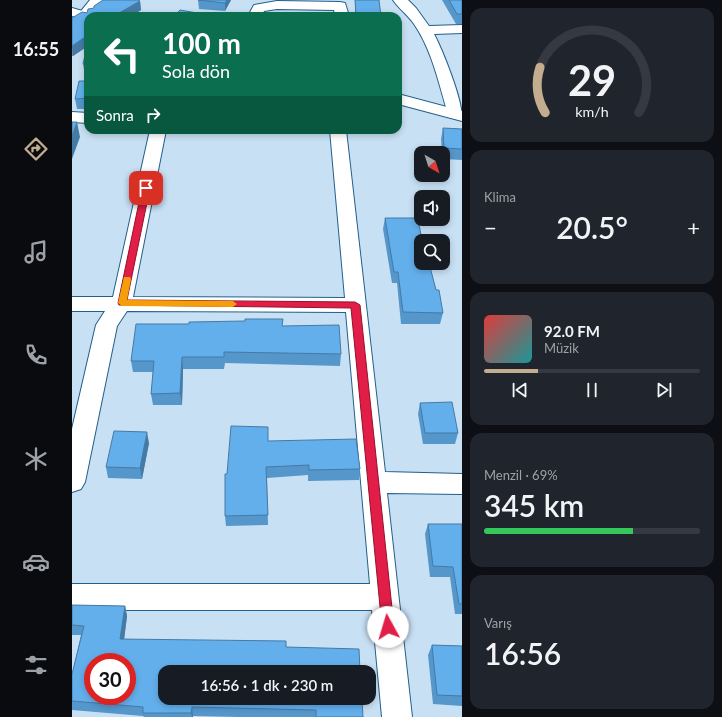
<!DOCTYPE html>
<html lang="tr">
<meta charset="utf-8">
<style>
:root{--surface:#171b24;--page:#20242c;--text:#f1f3f6;--muted:#9ea1a6;--line:#363941;--accent:#c4ac8e}
body{margin:0;font-family:Lato,sans-serif;background:var(--page);color:var(--text);height:100vh;display:flex;flex-direction:column;font-size:15px;white-space:nowrap}
*{box-sizing:border-box;margin:0}
p{font-size:13px;color:var(--muted)}
.icon{flex:none;width:22px;height:22px;fill:none;stroke:currentColor;stroke-width:2;stroke-linecap:round;stroke-linejoin:round}
.map{position:relative;flex:1;overflow:hidden}
.drawer{display:flex;flex-direction:column;gap:8px;padding:8px;background:#0d0f14;width:260px}
.drawer>*{flex:none}
.hud{position:absolute;left:12px;top:12px;width:318px;height:122px;border-radius:12px;box-shadow:0 2px 6px #0003;background:#0b6e4f;color:#fff;overflow:hidden}
.needle{width:26px;rotate:141deg}
.controls{position:absolute;left:342px;top:146px;display:grid;gap:8px}
.controls a{display:grid;place-items:center;width:36px;height:36px;border-radius:8px;background:var(--surface);box-shadow:0 2px 6px #0003;font-size:20px}
.speed{position:absolute;left:12px;top:653px;display:flex;gap:8px;font-size:20px;font-weight:700;text-align:center}
.speed>*{display:grid;place-content:center;width:52px;height:52px;border-radius:50%;background:var(--surface);box-shadow:0 2px 6px #0003;line-height:1}
.speed .limit{border:6px solid #d22;background:#fff;color:#111}
.pin{position:absolute;display:grid;place-items:center;width:34px;height:34px;color:#fff;margin:-17px;border-radius:8px;box-shadow:0 2px 6px #0006}
.me{position:absolute;width:44px;margin:-22px;rotate:354deg;stroke-linejoin:round;filter:drop-shadow(0 0 3px #0008)}
.turn{display:flex;align-items:center;gap:14px;height:84px;padding:0 12px;font-size:18px}
.turn .icon{width:52px;height:52px;stroke-width:2.5}
.turn b{display:block;font-size:28px;line-height:34px}
.then{display:flex;align-items:center;height:38px;padding:0 12px;background:#0003;gap:8px;font-size:15px}
.big{font-size:30px;font-weight:600;line-height:1.1}
.drawer .card{flex:1;display:flex;flex-direction:column;justify-content:center;gap:6px;min-width:0;padding:0 14px;border-radius:12px;background:var(--page)}
.drawer .dial{align-items:center;gap:0}
.dial svg{height:104px;overflow:visible;fill:none;stroke:var(--line);stroke-width:7;stroke-linecap:round;text-anchor:middle}
.dial text{fill:var(--text);stroke:none}
.song{display:flex;align-items:center;gap:12px}
.cover{width:48px;height:48px;border-radius:6px;background:linear-gradient(135deg,hsl(0 70% 55%),hsl(180 70% 35%))}
.played{height:4px;border-radius:2px;background:linear-gradient(90deg,var(--accent) 25%,var(--line) 25%)}
.keys{display:flex;justify-content:space-around;direction:ltr}
.heat{display:flex;justify-content:space-between;align-items:center;font-size:22px;direction:ltr}
.charge{height:6px;border-radius:3px;background:linear-gradient(90deg,#34c759 69%,var(--line) 0)}
.trip{position:absolute;left:86px;top:665px;width:218px;height:40px;border-radius:12px;background:var(--surface);box-shadow:0 2px 6px #0003;font-weight:600;line-height:40px;text-align:center}
main{display:flex;flex:1;min-height:0}
.menu{display:flex;flex-direction:column;width:72px;justify-content:space-around;align-items:center;background:#090b0e;color:var(--muted)}
.menu .icon{width:28px;height:28px}
.menu .current{color:var(--accent)}
.menu b{font-size:18px;color:var(--text)}
.map>svg:first-child{display:block}
.lines{fill:none;stroke-linecap:round;stroke-linejoin:round}
.minor-casing{stroke:#225f8b;stroke-width:2}
.major-casing{stroke:#225f8b;stroke-width:2}
.minor{fill:#fff;fill-rule:evenodd}
.major{fill:#fff;fill-rule:evenodd}
.wall{fill:#5596cb}
.shaded-wall{fill:#457aa5}
.building{fill:#63afec;stroke:#457aa5;fill-rule:evenodd}
.route{fill:#e11d48;stroke:#92132f}
.slow{fill:#f59e0b}
</style>
<main>
<nav class="menu">
<b>16:55</b>
<svg class="icon current" aria-label="directions" viewBox="0 0 24 24"><path d="M12 3l9 9-9 9-9-9zM9 14v-3h6M13 9l2 2-2 2"/></svg>
<svg class="icon" aria-label="music" viewBox="0 0 24 24"><path d="M9 18V5l10-2v13"/><circle cx="6" cy="18" r="3"/><circle cx="16" cy="16" r="3"/></svg>
<svg class="icon" aria-label="phone" viewBox="0 0 24 24"><path d="M5 4h4l2 5-3 2q2 4 5 5l2-3 5 2v4C11 20 4 13 5 4z"/></svg>
<svg class="icon" aria-label="climate" viewBox="0 0 24 24"><path d="M12 3v18M4 7l16 10M4 17L20 7"/></svg>
<svg class="icon" aria-label="car" viewBox="0 0 24 24"><path d="M5 17H2v-5l4-1 3-4h7l3 4 3 1v5h-3M9 17h6M6 11h13"/><circle cx="7" cy="17" r="2"/><circle cx="17" cy="17" r="2"/></svg>
<svg class="icon" aria-label="filters" viewBox="0 0 24 24"><path d="M4 7h16M4 17h16"/><circle cx="9" cy="7" r="2"/><circle cx="15" cy="17" r="2"/></svg>
</nav>
<div class="map">
<svg width="390" height="717" viewBox="0 0 390 717">
<rect width="100%" height="100%" fill="#c8e0f4"/>
<g class="lines">
<defs>
<path id="minor" d="M18,0H32L19,16H16V19H7L5,16Z
M321,0H336L344,8L357,26L390,25V33L362,34C371,51 390,99 390,117L384,119L378,117L376,114C367,84 360,50 342,24C336,15 327,9 321,0Z
M205,1L268,2L273,3L277,16H263L262,10L205,9L192,11L190,16H176L182,5Z
M0,112L16,113V123L0,122Z
M78,130H94L61,297L273,298L258,130H274L313,472L390,474V494L315,493L340,717H310L300,610H0V584H298L274,312L55,311L45,326L13,482L9,489L0,492V429L24,325L33,311H0V297H41Z"/>
<path id="major" d="M0,8L21,14L22,16H16V21L0,16Z
M326,94L390,111V121L326,104Z"/>
</defs>
<use href="#minor" class="minor-casing"/>
<use href="#major" class="major-casing"/>
<use href="#minor" class="minor"/>
<use href="#major" class="major"/>
</g>
<path class="wall" d="M126,0H159L153,11L127,9Z
M283,0L309,16H283Z
M370,0H390V24H384Z
M68,1L69,10L59,16H16V76L13,75L11,64L15,46L1,56H0V18Z
M16,81V109H5L3,99Z
M371,128L390,129V160L371,159V153H370L369,139Z
M313,218L350,241L371,313L368,324H329L325,283H320L311,229Z
M117,324L210,326L269,354L268,366L153,363L152,369H111L110,405H81L79,394L81,372H61L59,361Z
M348,403L386,433L383,444H351L346,414Z
M196,441L288,469L287,480L236,481V475L195,478L196,525L154,526L153,516L155,474Z
M77,443L70,479L36,478L34,467Z
M356,524H390V614H383L378,577H358L353,534Z
M0,605L53,606L55,616L52,639L214,647L290,698L291,717H168L121,716V717H72L71,716L0,710V674L9,635H0Z
M360,645L390,646V706L361,704L356,655Z"/>
<path class="shaded-wall" d="M155,0H159L153,11V3Z
M68,1L69,10L59,16H42Z
M16,35V46L1,56L0,46Z
M5,122L8,137L0,159V136Z
M110,357L111,369L110,405L108,393Z
M75,432L77,443L70,479L68,468Z
M53,606L55,616L51,648L48,639Z
M120,707L121,716V717H120L119,713Z"/>
<path class="building" d="M31,0H66L68,1L42,16H16V35L0,46V18L10,12L15,13L16,9L22,8V6Z
M126,0H155L153,3Z
M283,0H307L309,16H284Z
M377,0H390V14H385Z
M108,10L131,14L130,16H102Z
M16,42V66L11,64Z
M7,81H16V98L3,99Z
M0,122H5L0,136Z
M371,128L390,129V149L372,148Z
M313,218H346L350,241H349V263H357L364,290H367L371,313L331,312L326,272H322Z
M173,319H211L210,326L267,325L269,354L152,352V357H110L108,393L79,394L82,361H59L64,324H117V322L173,321Z
M380,402L386,433H353L348,403Z
M159,426L196,427V441L284,439L288,469L237,470V465L194,467L196,515L153,516V474H155Z
M42,431L75,432L68,468L34,467Z
M356,524H390V604H387L381,567L361,566Z
M0,605L53,606L48,639L214,641V647L287,649L288,672H93V698H290L291,717H244V710L120,707L119,713H71V707L0,701V674L12,626L0,625ZM21,662H55V696H21Z
M360,645L390,646V696L365,695Z"/>
<path class="route" d="M74,185L78,188L55,300L283,302L288,305L322,627L320,631L316,633L312,631L310,627L279,308L47,305L46,303L70,188Z"/>
<path class="slow" d="M52,277H58L59,279L55,300L161,301L165,304L161,307L50,306L46,303Z"/>
</svg>
<div class="controls">
<a><svg class="needle" viewBox="-14 -14 28 28"><path d="M0-13l5 13h-10z" fill="#e53935"/><path d="M0 13l5-13h-10z" fill="#9ea1a6"/></svg></a>
<a><svg class="icon" aria-label="sound" viewBox="0 0 24 24"><path d="M4 9h4l5-4v14l-5-4H4zM17 9q2 3 0 6"/></svg></a>
<a><svg class="icon" aria-label="search" viewBox="0 0 24 24"><circle cx="10" cy="10" r="6"/><path d="M15 15l6 6"/></svg></a>
</div>
<div class="speed"><div class="limit">30</div></div>
<div class="pin" style="left:74px;top:188px;background:#d93025"><svg class="icon" aria-label="arrive" viewBox="0 0 24 24"><path d="M6 21V4h12l-3 4 3 4H6"/></svg></div>
<svg class="me" style="left:316px;top:627px" viewBox="-20 -20 40 40"><circle r="19" fill="#fff"/><path d="M0-13L10 11 0 6-10 11z" fill="#e11d48"/></svg>
<div class="trip">16:56 · 1 dk · 230 m</div>
<div class="hud">
<div class="turn"><svg class="icon" aria-label="left" viewBox="0 0 24 24"><path d="M17 20v-9H6M10 6l-5 5 5 5"/></svg><div><b>100 m</b>Sola dön</div></div>
<div class="then">Sonra<svg class="icon" aria-label="right" viewBox="0 0 24 24"><path d="M7 20v-9h11M14 6l5 5-5 5"/></svg></div>
</div>
</div>
<section class="drawer">
<div class="card dial"><svg viewBox="0 0 100 80">
<path d="M14 69A42 42 0 1 1 86 69"/>
<path d="M14 69A42 42 0 0 1 10 34" stroke="#c4ac8e"/>
<text x="50" y="56" font-size="32" font-weight="700">29</text>
<text x="50" y="72" font-size="11">km/h</text>
</svg></div>
<div class="card"><p>Klima</p>
<div class="heat"><a>−</a><b class="big">20.5°</b><a>+</a></div>
</div>
<div class="card">
<div class="song"><i class="cover"></i><div><b>92.0 FM</b><p>Müzik</p></div></div>
<div class="played"></div>
<div class="keys"><svg class="icon" aria-label="previous" viewBox="0 0 24 24"><path d="M18 5L8 12l10 7zM5 5v14"/></svg><svg class="icon" aria-label="pause" viewBox="0 0 24 24"><path d="M8 5v14M16 5v14"/></svg><svg class="icon" aria-label="next" viewBox="0 0 24 24"><path d="M6 5l10 7-10 7zM19 5v14"/></svg></div>
</div>
<div class="card"><p>Menzil · 69%</p><b class="big">345 km</b><div class="charge"></div></div>
<div class="card"><p>Varış</p><b class="big">16:56</b></div>
</section>
</main>
